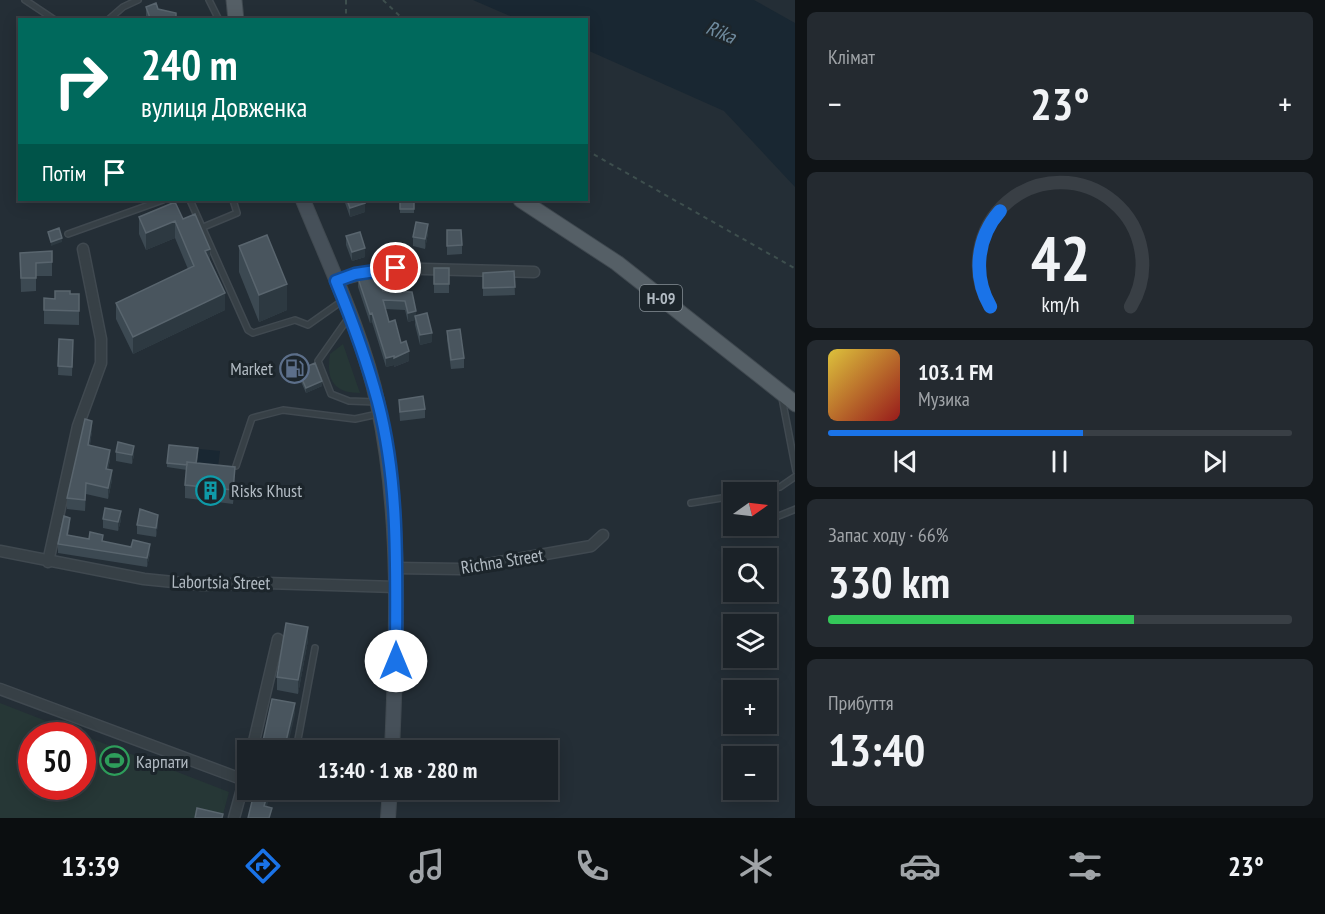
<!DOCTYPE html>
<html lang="uk">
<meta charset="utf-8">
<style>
:root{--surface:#1b2228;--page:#242a30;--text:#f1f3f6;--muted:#a0a4a8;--line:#393f45;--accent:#1a73e8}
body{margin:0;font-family:"PT Sans Narrow",sans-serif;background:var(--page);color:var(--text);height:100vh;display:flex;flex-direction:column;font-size:22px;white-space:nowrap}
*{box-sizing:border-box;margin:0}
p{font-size:20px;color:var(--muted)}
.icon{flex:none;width:33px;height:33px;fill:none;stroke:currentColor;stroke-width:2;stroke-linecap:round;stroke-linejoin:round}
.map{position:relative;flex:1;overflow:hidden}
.side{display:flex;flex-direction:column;gap:12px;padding:12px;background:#0f1316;width:530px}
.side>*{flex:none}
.top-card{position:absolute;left:18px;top:18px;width:570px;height:183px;border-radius:0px;box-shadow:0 3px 15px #0003,0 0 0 2px var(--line);background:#00695c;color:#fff;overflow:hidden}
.needle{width:39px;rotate:76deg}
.controls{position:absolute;left:723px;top:482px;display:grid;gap:12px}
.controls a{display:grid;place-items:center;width:54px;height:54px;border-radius:0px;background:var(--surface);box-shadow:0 3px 15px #0003,0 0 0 2px var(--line);font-size:30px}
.speed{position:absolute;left:18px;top:722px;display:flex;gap:12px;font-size:30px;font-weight:700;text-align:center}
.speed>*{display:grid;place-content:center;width:78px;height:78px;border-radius:50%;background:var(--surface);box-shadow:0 3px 15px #0003,0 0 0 2px var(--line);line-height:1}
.speed .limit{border:9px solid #d22;background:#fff;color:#111}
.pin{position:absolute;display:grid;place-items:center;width:51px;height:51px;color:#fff;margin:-26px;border:3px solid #fff;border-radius:50%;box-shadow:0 2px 6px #0007}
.me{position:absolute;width:66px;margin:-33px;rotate:0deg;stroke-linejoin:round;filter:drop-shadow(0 0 4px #0008)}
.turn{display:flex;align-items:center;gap:21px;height:126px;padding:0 24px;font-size:27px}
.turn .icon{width:78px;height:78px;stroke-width:2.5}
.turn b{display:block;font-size:42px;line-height:51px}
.then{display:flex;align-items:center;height:57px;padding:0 24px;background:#0003;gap:12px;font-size:22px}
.big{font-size:45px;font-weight:800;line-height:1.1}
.side .widget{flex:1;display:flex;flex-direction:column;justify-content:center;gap:9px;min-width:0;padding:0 21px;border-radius:9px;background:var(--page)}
.side .dial{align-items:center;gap:0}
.dial svg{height:156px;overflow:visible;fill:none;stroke:var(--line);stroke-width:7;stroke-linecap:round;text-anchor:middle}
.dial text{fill:var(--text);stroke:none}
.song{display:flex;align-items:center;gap:18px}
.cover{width:72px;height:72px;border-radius:9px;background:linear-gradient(135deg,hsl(50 70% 55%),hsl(0 70% 35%))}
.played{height:6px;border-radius:3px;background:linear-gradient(90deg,var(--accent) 55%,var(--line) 55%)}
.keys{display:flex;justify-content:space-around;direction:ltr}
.heat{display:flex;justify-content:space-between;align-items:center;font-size:33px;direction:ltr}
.charge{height:9px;border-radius:4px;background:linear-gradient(90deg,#34c759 66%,var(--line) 0)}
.trip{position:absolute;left:237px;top:740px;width:321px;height:60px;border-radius:0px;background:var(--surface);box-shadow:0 3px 15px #0003,0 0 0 2px var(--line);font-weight:800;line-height:60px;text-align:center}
.menu{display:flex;height:96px;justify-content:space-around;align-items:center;background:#0b0e10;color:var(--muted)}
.menu .icon{width:42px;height:42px}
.menu .active{color:var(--accent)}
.menu b{font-size:27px;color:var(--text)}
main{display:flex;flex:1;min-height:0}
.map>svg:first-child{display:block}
.green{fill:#263736}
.water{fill:#192732}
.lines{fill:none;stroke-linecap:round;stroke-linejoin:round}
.lane-casing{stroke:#404950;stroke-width:8}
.street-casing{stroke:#404950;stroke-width:13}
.secondary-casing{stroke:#404950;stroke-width:16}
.primary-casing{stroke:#404950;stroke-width:17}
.path{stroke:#3e4f4e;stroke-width:2;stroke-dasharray:4.5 4.5;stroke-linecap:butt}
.lane{stroke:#374046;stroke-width:5}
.street{stroke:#374046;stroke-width:10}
.secondary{stroke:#465059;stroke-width:14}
.primary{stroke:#555f66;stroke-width:15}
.wall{fill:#3c4952}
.shaded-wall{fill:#2d3941}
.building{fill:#49555e;stroke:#59656e;stroke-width:1.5}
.route-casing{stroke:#114b97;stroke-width:15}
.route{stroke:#1a73e8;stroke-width:10}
.labels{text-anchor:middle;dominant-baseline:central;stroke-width:6;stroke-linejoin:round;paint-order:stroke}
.shield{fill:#1c252b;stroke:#858e95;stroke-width:1.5}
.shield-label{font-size:16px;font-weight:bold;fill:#b2bbc3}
.poi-label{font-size:18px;fill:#b2bbc3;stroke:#1c252b;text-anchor:start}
.street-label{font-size:18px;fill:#b2bbc3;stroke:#1c252b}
.water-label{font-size:20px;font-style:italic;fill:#6f8a9d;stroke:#1c252b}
</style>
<main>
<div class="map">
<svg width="796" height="818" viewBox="0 0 796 818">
<rect width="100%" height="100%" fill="#242e36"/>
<path class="green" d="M343,344L360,393C333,393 326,379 330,354Z
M0,703L82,735H32V786H82V735L229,792L222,818H0Z"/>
<path class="water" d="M473,0H754L795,23V187L724,111L587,50L586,20L517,19Z
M199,449L220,451L218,467L197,465Z"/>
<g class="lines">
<defs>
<path id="lane" d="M25,0L55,20
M209,0L219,20
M108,20L123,7L138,0
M190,200L248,330L253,333L295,320L308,325L342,301
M201,228L237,213L233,200
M68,234L163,200
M349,317L318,361L331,394L349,401L376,402
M782,398L796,471
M236,466L252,418L283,410L355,419L378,414
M755,492L780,487L796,476
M691,503L734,496
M766,521L796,509
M751,531L760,525
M296,750L315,648"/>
<path id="street" d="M336,281L386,268L534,272
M0,551L144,579L203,585L266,583L396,587
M48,562L78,426L101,363V339L83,249
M396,568L460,569L591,546L603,535
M0,689L244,780
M252,750L278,639
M234,818L248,767"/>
<path id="secondary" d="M303,200C329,264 364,337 378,405C402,518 397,635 392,750
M388,818L390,789"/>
<path id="primary" d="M234,0L236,20
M521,200L617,263L796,404"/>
</defs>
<use href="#lane" class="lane-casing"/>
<use href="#street" class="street-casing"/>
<use href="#secondary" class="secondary-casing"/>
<use href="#primary" class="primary-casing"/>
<path class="path" d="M346,0V20
M383,0L404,20
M586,150L796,269"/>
<use href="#lane" class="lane"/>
<use href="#street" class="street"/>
<use href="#secondary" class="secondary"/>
<use href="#primary" class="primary"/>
</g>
<path class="wall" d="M146,7L158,9L176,20H147L146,16Z
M344,200H363L365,212L350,217Z
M400,200H414V213H400Z
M139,217L183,219L210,261L225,310L133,354L116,319V303L188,269L175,238L146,250L139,234Z
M447,230L462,245V254L447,255Z
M428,233L425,249L413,246V237Z
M346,236L365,257L352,261L346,245Z
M239,246L287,310L259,322L239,272Z
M20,253L52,262V276H36V291L21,292Z
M434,268H449V293H434Z
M514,271L515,295L483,296V273Z
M359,274L383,291L412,292L416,315L432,342L420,345L415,325V320L408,322L405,310L385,309L389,322L401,343L409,361L394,367V365L386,367L372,322L370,323L358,287V278H359Z
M70,294H79V325L44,324V310L55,299Z
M447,331L464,358V368L451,369L447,340Z
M59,339L73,340L72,376L58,375Z
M284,359L303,368L322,386L306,393L298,375L291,378L284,364Z
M399,400L425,409V418L400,421L399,409Z
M92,431L90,445L110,460L108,469L112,480L108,499L86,494L85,511L67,509V498Z
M116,452L134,455L132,464L116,461Z
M198,452L197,463L235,481L233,504L185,498V485L187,470L167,467V463Z
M103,519L121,520L118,531L103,528Z
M158,524L156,537L137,534V525Z
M70,526L68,535L131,547L150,553L147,567L58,553V544Z
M308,640L298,694L277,690V677Z"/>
<path class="shaded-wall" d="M365,203V212L350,217V208Z
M175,221V238L146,250V233Z
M428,224V233L425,249V239Z
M62,238V242L51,246V242Z
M365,248V257L352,261V252Z
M210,249V265L205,251Z
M287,284V310L259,322V295Z
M225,293V310L133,354V337Z
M416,311V320L415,316V320L408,322V313Z
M372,313V322L370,323V314Z
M432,333V342L420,345V335Z
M409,351V361L394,367V358Z
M394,356V365L386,367V358Z
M298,370V375L291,378V374Z
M322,381V386L306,393V388Z
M92,421V431L88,455V445Z
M134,446V455L132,464V455Z
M110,450V460L106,479V469Z
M235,467V481L233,504V490Z
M112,470V480L108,499V488Z
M86,483V494L85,511V500Z
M121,511V520L118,531V522Z
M158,515V524L156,537V528Z
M70,518V526L67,543V535Z
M150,544V553L147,567V558Z
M308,627V640L298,694V680Z
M295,703V714L287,750H284Z
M269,789H272L264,817V806Z"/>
<path class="building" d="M156,3L158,9L176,13V20H150V18L146,7Z
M347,200H363L365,203L350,208Z
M400,200H414V209H400Z
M175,202L183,219L195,214L210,249L205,251L225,293L133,337L116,303L194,266L175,221L146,233L139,217Z
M416,222L428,224L425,239L413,237Z
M59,228L62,238L51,242L48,232Z
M447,230H461L462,245L447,246Z
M360,232L365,248L352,252L346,236Z
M267,235L287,284L259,295L239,246Z
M52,251V262L36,263V278H21L20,253Z
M434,268H449V284H434Z
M377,269L383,291L412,292L416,311L408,313L405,301L383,300L389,322L395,320L401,343L406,341L409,351L394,358V356L386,358L372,313L370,314L358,278L360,277L359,274Z
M514,271L515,287L483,288V273Z
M55,291H70V294H79V311L44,310V298L55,299Z
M427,313L432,333L420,335L415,316Z
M460,329L464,358L451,360L447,331Z
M59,339L73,340L72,367L58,366Z
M297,354L303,368L315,363L322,381L306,388L298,370L291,374L284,359Z
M423,396L425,409L400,412L399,400Z
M85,419L92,421L88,445L110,450L106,469L112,470L108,488L86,483L85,500L67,498Z
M118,442L134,446L132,455L116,452Z
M169,445L198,448L196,463L187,462V465L167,463Z
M187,462L235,467L233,490L185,485Z
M105,508L121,511L118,522L103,519Z
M140,509L158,515L156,528L137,525Z
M64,516L70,518L67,535L89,539L90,532L103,535L102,541L131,547L133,540L150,544L147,558L58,544Z
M286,623L308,627L298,680L277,677Z
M272,699L295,703L284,750H261Z
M255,789H269L264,806L272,808L269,818H248Z
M197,808L223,814L222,818H195Z"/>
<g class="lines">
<defs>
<path id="route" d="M396,661C396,575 400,486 378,402C367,361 352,320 336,281L355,274L396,268"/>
</defs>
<use href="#route" class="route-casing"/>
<use href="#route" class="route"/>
</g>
<defs>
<symbol id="fuel-ring" viewBox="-11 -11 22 22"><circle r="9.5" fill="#1c252b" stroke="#5c6f8a" stroke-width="1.5"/><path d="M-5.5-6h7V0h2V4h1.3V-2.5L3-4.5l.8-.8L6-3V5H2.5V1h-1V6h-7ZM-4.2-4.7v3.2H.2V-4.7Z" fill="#5c6f8a"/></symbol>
<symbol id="building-ring" viewBox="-11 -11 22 22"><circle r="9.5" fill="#1c252b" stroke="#0f9aa8" stroke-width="1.5"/><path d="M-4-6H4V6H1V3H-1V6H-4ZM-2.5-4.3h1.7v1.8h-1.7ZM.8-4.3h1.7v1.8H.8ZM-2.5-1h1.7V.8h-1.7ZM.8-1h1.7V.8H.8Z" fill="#0f9aa8"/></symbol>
<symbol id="stadium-ring" viewBox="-11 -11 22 22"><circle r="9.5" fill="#1c252b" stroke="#2e9e5b" stroke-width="1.5"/><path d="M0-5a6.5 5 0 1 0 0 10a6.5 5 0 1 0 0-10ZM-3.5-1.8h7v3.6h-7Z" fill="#2e9e5b"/></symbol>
</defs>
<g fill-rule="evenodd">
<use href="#fuel-ring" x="278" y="352" width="33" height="33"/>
<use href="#building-ring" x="194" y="474" width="33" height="33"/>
<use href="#stadium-ring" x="98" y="744" width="33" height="33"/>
</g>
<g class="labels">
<rect class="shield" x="640" y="285" width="42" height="26" rx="4.5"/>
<g class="shield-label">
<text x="661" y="298">Н-09</text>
</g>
<g class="poi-label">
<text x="273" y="368" text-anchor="end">Market</text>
<text x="231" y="490">Risks Khust</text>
<text x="136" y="761">Карпати</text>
</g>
<g class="street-label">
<text transform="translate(502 561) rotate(-9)">Richna Street</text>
<text transform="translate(221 582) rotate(1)">Labortsia Street</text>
</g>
<g class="water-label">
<text transform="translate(721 32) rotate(23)">Rika</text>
</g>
</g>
</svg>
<div class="controls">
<a><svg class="needle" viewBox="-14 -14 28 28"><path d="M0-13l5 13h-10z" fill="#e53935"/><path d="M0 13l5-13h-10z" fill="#a0a4a8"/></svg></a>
<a><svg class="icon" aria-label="search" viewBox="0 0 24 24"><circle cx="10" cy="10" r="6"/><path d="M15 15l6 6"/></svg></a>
<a><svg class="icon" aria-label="layers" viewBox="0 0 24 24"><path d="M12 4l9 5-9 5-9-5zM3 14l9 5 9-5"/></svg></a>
<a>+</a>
<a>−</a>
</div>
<div class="speed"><div class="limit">50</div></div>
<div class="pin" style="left:396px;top:268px;background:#d93025"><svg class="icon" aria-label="arrive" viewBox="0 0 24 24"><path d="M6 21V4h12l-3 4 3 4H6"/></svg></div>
<svg class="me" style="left:396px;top:661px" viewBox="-20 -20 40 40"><circle r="19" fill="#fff"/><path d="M0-13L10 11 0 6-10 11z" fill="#1a73e8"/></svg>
<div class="trip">13:40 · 1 хв · 280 m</div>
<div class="top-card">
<div class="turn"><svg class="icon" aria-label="right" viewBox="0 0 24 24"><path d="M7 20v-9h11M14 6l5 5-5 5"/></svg><div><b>240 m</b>вулиця Довженка</div></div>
<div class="then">Потім<svg class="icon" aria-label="arrive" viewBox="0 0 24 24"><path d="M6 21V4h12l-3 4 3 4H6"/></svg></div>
</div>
</div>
<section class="side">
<div class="widget"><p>Клімат</p>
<div class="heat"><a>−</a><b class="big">23°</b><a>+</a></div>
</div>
<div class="widget dial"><svg viewBox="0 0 100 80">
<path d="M14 69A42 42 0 1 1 86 69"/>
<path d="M14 69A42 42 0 0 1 19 20" stroke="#1a73e8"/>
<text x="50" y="56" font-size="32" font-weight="700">42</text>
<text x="50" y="72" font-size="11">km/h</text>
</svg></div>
<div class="widget">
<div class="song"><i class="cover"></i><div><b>103.1 FM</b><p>Музика</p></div></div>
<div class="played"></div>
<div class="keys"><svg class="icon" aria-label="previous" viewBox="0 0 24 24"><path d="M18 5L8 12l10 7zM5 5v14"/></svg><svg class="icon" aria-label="pause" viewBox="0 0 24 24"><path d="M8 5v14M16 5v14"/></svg><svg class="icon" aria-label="next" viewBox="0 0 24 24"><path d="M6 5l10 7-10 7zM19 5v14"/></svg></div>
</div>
<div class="widget"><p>Запас ходу · 66%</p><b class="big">330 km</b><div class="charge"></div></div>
<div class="widget"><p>Прибуття</p><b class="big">13:40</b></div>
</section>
</main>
<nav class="menu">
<b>13:39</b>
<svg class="icon active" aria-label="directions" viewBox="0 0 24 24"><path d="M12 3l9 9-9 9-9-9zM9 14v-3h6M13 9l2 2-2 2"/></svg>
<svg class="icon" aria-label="music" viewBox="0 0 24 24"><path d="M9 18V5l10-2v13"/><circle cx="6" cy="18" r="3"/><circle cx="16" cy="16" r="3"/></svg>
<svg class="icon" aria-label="phone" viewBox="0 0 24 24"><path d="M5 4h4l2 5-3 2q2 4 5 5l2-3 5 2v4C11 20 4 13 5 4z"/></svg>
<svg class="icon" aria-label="climate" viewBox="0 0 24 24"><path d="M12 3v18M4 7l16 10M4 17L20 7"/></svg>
<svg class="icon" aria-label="car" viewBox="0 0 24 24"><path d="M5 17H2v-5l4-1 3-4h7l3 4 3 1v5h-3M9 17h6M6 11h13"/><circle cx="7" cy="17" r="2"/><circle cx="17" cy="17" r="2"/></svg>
<svg class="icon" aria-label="filters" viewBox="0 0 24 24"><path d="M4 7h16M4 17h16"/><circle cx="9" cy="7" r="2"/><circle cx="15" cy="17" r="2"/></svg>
<b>23°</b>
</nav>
